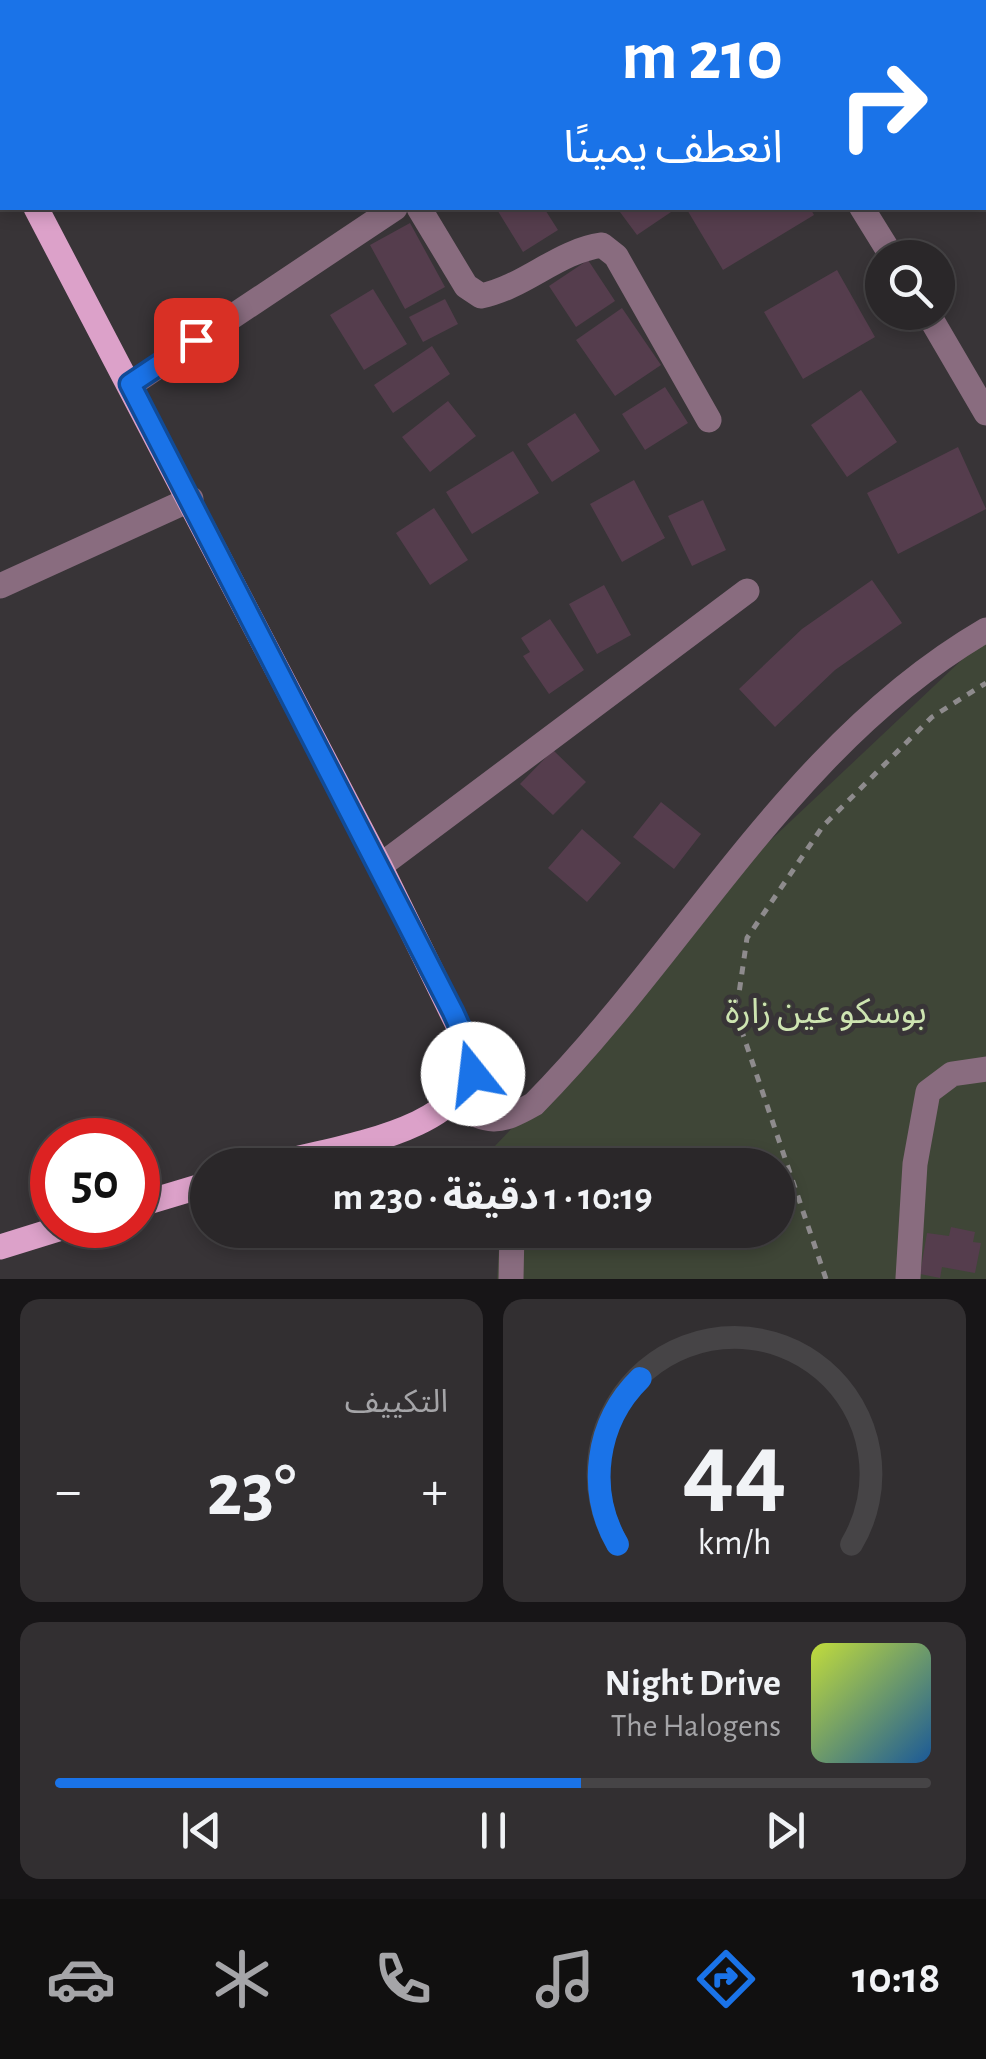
<!DOCTYPE html>
<html lang="ar">
<meta charset="utf-8">
<style>
:root{--surface:#2a2729;--page:#322f31;--text:#f1f3f6;--muted:#a5a5a8;--line:#464446;--accent:#1a73e8}
body{margin:0;font-family:"Alegreya Sans","Noto Sans Arabic",sans-serif;background:var(--page);color:var(--text);direction:rtl;height:100vh;display:flex;flex-direction:column;font-size:38px;white-space:nowrap}
*{box-sizing:border-box;margin:0}
p{font-size:32px;color:var(--muted)}
.icon{flex:none;width:55px;height:55px;fill:none;stroke:currentColor;stroke-width:2;stroke-linecap:round;stroke-linejoin:round}
.map{position:relative;height:1279px;overflow:hidden;direction:ltr}
.panel{display:flex;flex-direction:column;gap:20px;padding:20px;background:#171517;flex:1}
.panel>*{flex:none}
.hud{position:absolute;left:0px;top:0px;width:988px;height:210px;box-shadow:0 5px 15px #0003,0 0 0 2px var(--line);direction:rtl;background:#1a73e8;color:#fff;overflow:hidden}
.fabs{position:absolute;left:865px;top:240px;display:grid;gap:20px}
.fabs a{display:grid;place-items:center;width:90px;height:90px;border-radius:50%;background:var(--surface);box-shadow:0 5px 15px #0003,0 0 0 2px var(--line);font-size:50px}
.speed{position:absolute;left:30px;top:1118px;display:flex;gap:20px;font-size:50px;font-weight:700;text-align:center}
.speed>*{display:grid;place-content:center;width:130px;height:130px;border-radius:50%;background:var(--surface);box-shadow:0 5px 15px #0003,0 0 0 2px var(--line);line-height:1}
.speed .limit{border:15px solid #d22;background:#fff;color:#111}
.pin{position:absolute;display:grid;place-items:center;width:85px;height:85px;color:#fff;margin:-42px;border-radius:20px;box-shadow:0 5px 15px #0006}
.me{position:absolute;width:110px;margin:-55px;rotate:344deg;stroke-linejoin:round;filter:drop-shadow(0 0 8px #0008)}
.turn{display:flex;align-items:center;gap:35px;height:210px;padding:0 40px;font-size:45px}
.turn .icon{width:130px;height:130px;stroke-width:2.5}
.turn b{display:block;font-size:70px;line-height:85px}
.big{font-size:75px;font-weight:700;line-height:1.1}
.panel .tile{flex:1;display:flex;flex-direction:column;justify-content:center;gap:15px;min-width:0;padding:0 35px;border-radius:20px;background:var(--page)}
.panel .dial{align-items:center;gap:0}
.dial svg{height:260px;overflow:visible;fill:none;stroke:var(--line);stroke-width:7;stroke-linecap:round;text-anchor:middle}
.dial text{fill:var(--text);stroke:none}
.song{display:flex;align-items:center;gap:30px}
.cover{width:120px;height:120px;border-radius:15px;background:linear-gradient(135deg,hsl(70 70% 55%),hsl(210 70% 35%))}
.played{height:10px;border-radius:5px;background:linear-gradient(90deg,var(--accent) 60%,var(--line) 60%)}
.keys{display:flex;justify-content:space-around;direction:ltr}
.heat{display:flex;justify-content:space-between;align-items:center;font-size:55px;direction:ltr}
.panel .tiles{flex:1;display:grid;gap:20px;grid-template-columns:1fr 1fr}
.tile:last-child{grid-column:span 2}
.trip{position:absolute;left:190px;top:1148px;width:605px;height:100px;border-radius:50px;background:var(--surface);box-shadow:0 5px 15px #0003,0 0 0 2px var(--line);font-weight:700;line-height:100px;text-align:center;direction:rtl}
.dock{display:flex;height:160px;justify-content:space-around;align-items:center;background:#111010;color:var(--muted)}
.dock .icon{width:70px;height:70px}
.dock .on{color:var(--accent)}
.dock b{font-size:45px;color:var(--text)}
.map>svg:first-child{display:block}
.green{fill:#3f4637}
.building{fill:#553d4d}
.lines{fill:none;stroke-linecap:round;stroke-linejoin:round}
.path{stroke:#8e8b8d;stroke-width:5;stroke-dasharray:8 8;stroke-linecap:butt}
.minor{stroke:#896c7f;stroke-width:25}
.major{stroke:#dca1c9;stroke-width:25}
.route-casing{stroke:#114b97;stroke-width:25}
.route{stroke:#1a73e8;stroke-width:18}
.labels{text-anchor:middle;dominant-baseline:central;stroke-width:10;stroke-linejoin:round;paint-order:stroke}
.park-label{font-size:35px;fill:#cde4b1;stroke:#383437}
</style>
<div class="map">
<svg width="986" height="1279" viewBox="0 0 986 1279">
<rect width="100%" height="100%" fill="#383437"/>
<path class="green" d="M986,637V1279H497L500,1230H778V1165H496L494,1147L600,1036L721,887Z"/>
<path class="building" d="M496,208H544L558,230L523,252Z
M617,208H677L637,235Z
M686,208H810L814,215L723,270Z
M410,223L445,287L405,309L370,245Z
M588,260L615,301L576,327L549,286Z
M837,270L875,337L803,379L764,312Z
M373,289L407,344L364,370L330,315Z
M445,299L458,324L423,342L409,317Z
M622,308L661,365L615,396L576,340Z
M432,346L450,374L393,413L374,385Z
M665,387L688,423L645,450L622,414Z
M861,390L897,442L847,477L811,425Z
M448,401L476,436L430,472L402,437Z
M575,413L600,451L552,482L527,444Z
M958,447L986,509L898,554L867,493Z
M513,451L539,493L472,534L446,492Z
M634,480L665,538L622,562L590,504Z
M703,500L726,550L692,566L668,516Z
M434,508L468,560L430,585L396,533Z
M872,580L902,623L835,670L775,727L739,689L802,629Z
M604,585L631,635L597,654L569,604Z
M550,619L584,670L549,694L523,656L530,652L521,638Z
M553,750L586,782L553,815L520,784Z
M661,802L701,834L674,869L633,837Z
M582,829L621,863L587,902L548,868Z
M951,1227L975,1232L973,1242L981,1243L975,1273L942,1267L940,1278L920,1274L927,1233L949,1236Z"/>
<g class="lines">
<path class="path" d="M826,1279L736,1014L747,938L823,826L932,717L986,683"/>
<path class="minor" d="M419,208L466,286L481,296C525,287 558,251 602,245L616,256L709,420
M862,208L893,258
M927,312L986,413
M130,385L395,208
M0,586L191,499
M380,866L747,591
M453,1104C490,1123 497,1125 534,1104C688,948 792,743 986,630
M908,1278L915,1164L928,1092L952,1074L986,1069
M511,1279L512,1230"/>
<path class="major" d="M0,139L2,144
M36,208L380,866L472,1054C477,1131 331,1148 272,1165
M138,1205L208,1184
M0,1247L71,1225"/>
</g>
<g class="lines">
<defs>
<path id="route" d="M196,340L130,384L453,1012L472,1054L473,1074"/>
</defs>
<use href="#route" class="route-casing"/>
<use href="#route" class="route"/>
</g>
<g class="labels">
<g class="park-label">
<text x="826" y="1012">بوسكو عين زارة</text>
</g>
</g>
</svg>
<div class="fabs">
<a><svg class="icon" aria-label="search" viewBox="0 0 24 24"><circle cx="10" cy="10" r="6"/><path d="M15 15l6 6"/></svg></a>
</div>
<div class="speed"><div class="limit">50</div></div>
<div class="pin" style="left:196px;top:340px;background:#d93025"><svg class="icon" aria-label="arrive" viewBox="0 0 24 24"><path d="M6 21V4h12l-3 4 3 4H6"/></svg></div>
<svg class="me" style="left:473px;top:1074px" viewBox="-20 -20 40 40"><circle r="19" fill="#fff"/><path d="M0-13L10 11 0 6-10 11z" fill="#1a73e8"/></svg>
<div class="trip">10:19 · 1 دقيقة · 230 m</div>
<div class="hud">
<div class="turn"><svg class="icon" aria-label="right" viewBox="0 0 24 24"><path d="M7 20v-9h11M14 6l5 5-5 5"/></svg><div><b>210 m</b>انعطف يمينًا</div></div>
</div>
</div>
<section class="panel">
<div class="tiles">
<div class="tile dial"><svg viewBox="0 0 100 80">
<path d="M14 69A42 42 0 1 1 86 69"/>
<path d="M14 69A42 42 0 0 1 21 18" stroke="#1a73e8"/>
<text x="50" y="56" font-size="32" font-weight="700">44</text>
<text x="50" y="72" font-size="11">km/h</text>
</svg></div>
<div class="tile"><p>التكييف</p>
<div class="heat"><a>−</a><b class="big">23°</b><a>+</a></div>
</div>
<div class="tile">
<div class="song"><i class="cover"></i><div><b>Night Drive</b><p>The Halogens</p></div></div>
<div class="played"></div>
<div class="keys"><svg class="icon" aria-label="previous" viewBox="0 0 24 24"><path d="M18 5L8 12l10 7zM5 5v14"/></svg><svg class="icon" aria-label="pause" viewBox="0 0 24 24"><path d="M8 5v14M16 5v14"/></svg><svg class="icon" aria-label="next" viewBox="0 0 24 24"><path d="M6 5l10 7-10 7zM19 5v14"/></svg></div>
</div>
</div>
</section>
<nav class="dock">
<b>10:18</b>
<svg class="icon on" aria-label="directions" viewBox="0 0 24 24"><path d="M12 3l9 9-9 9-9-9zM9 14v-3h6M13 9l2 2-2 2"/></svg>
<svg class="icon" aria-label="music" viewBox="0 0 24 24"><path d="M9 18V5l10-2v13"/><circle cx="6" cy="18" r="3"/><circle cx="16" cy="16" r="3"/></svg>
<svg class="icon" aria-label="phone" viewBox="0 0 24 24"><path d="M5 4h4l2 5-3 2q2 4 5 5l2-3 5 2v4C11 20 4 13 5 4z"/></svg>
<svg class="icon" aria-label="climate" viewBox="0 0 24 24"><path d="M12 3v18M4 7l16 10M4 17L20 7"/></svg>
<svg class="icon" aria-label="car" viewBox="0 0 24 24"><path d="M5 17H2v-5l4-1 3-4h7l3 4 3 1v5h-3M9 17h6M6 11h13"/><circle cx="7" cy="17" r="2"/><circle cx="17" cy="17" r="2"/></svg>
</nav>
